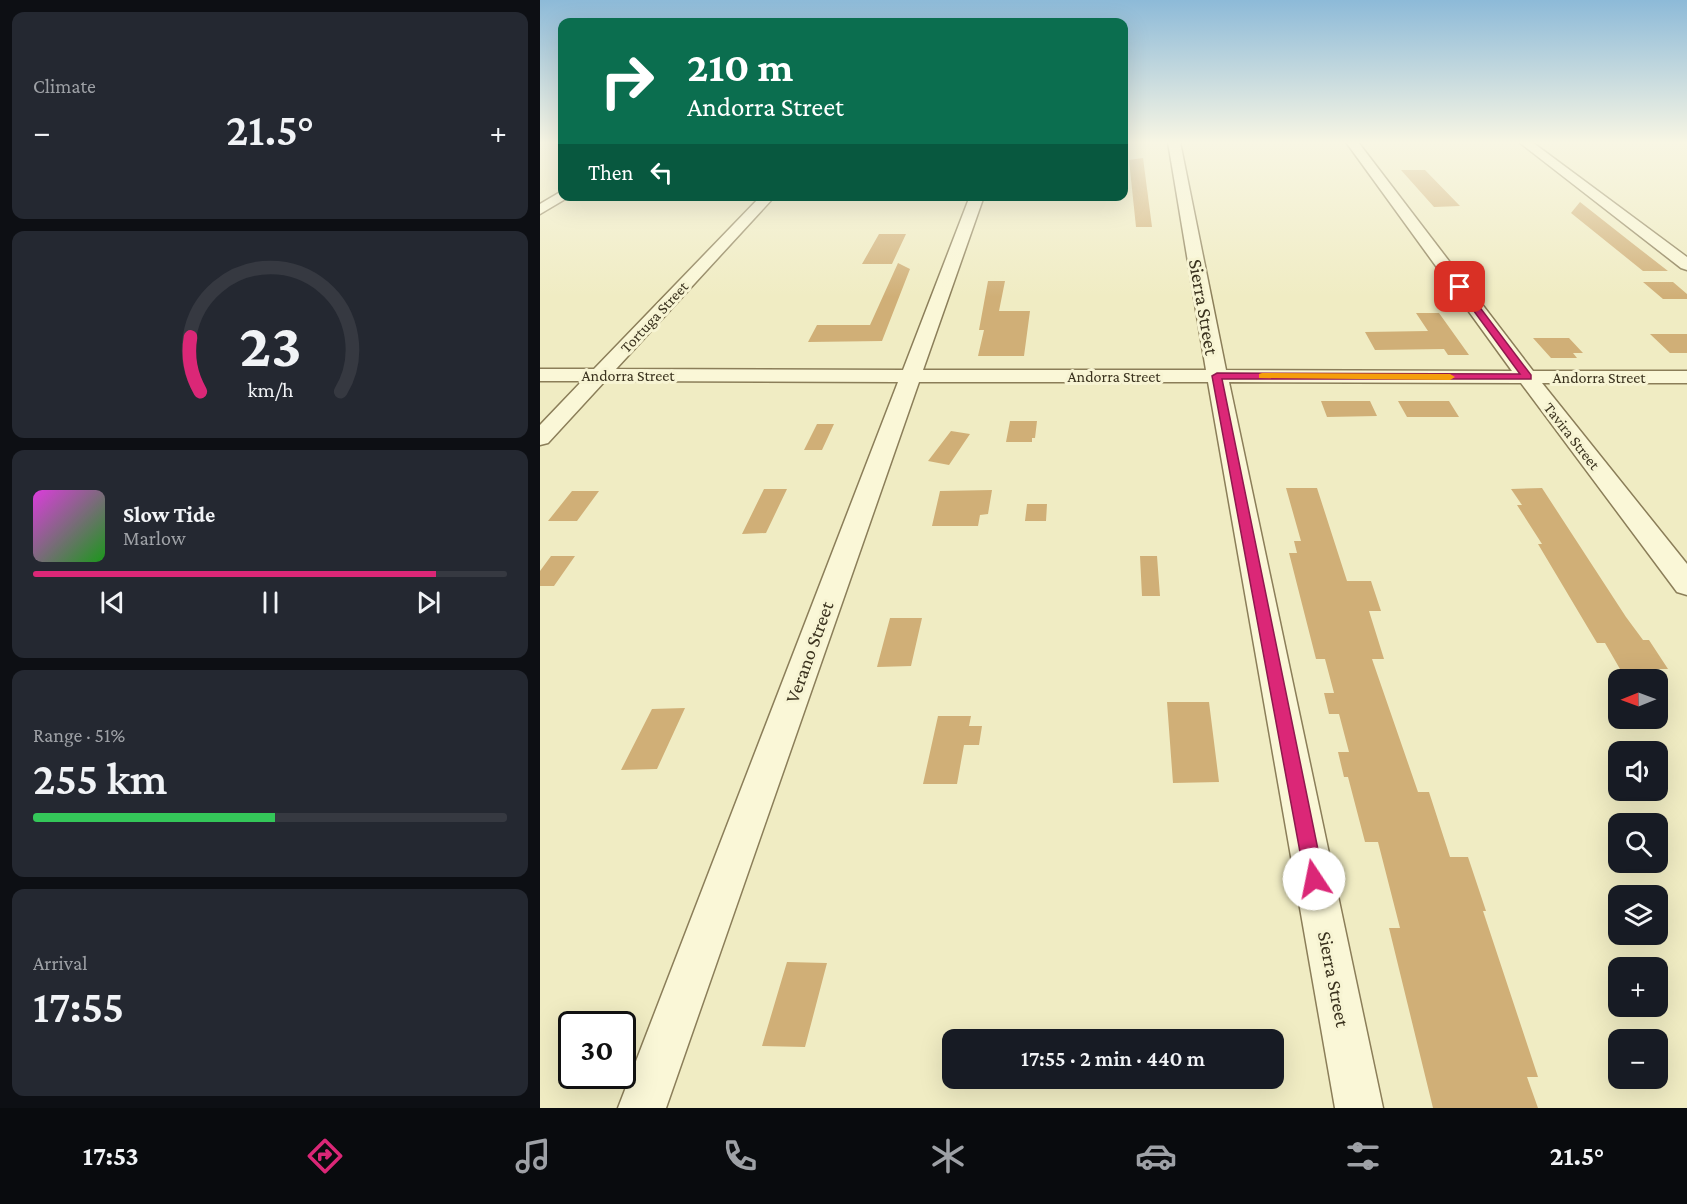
<!DOCTYPE html>
<meta charset="utf-8">
<style>
:root{--surface:#171b24;--page:#242831;--text:#f1f3f6;--muted:#9ea1a6;--line:#363941;--accent:#db2777}
body{margin:0;font-family:"Crimson Pro",serif;background:var(--page);color:var(--text);height:100vh;display:flex;flex-direction:column;font-size:22px;white-space:nowrap}
*{box-sizing:border-box;margin:0}
p{font-size:20px;color:var(--muted)}
.icon{flex:none;width:33px;height:33px;fill:none;stroke:currentColor;stroke-width:2;stroke-linecap:round;stroke-linejoin:round}
.map{position:relative;flex:1;overflow:hidden}
.sheet{display:flex;flex-direction:column;gap:12px;padding:12px;background:#0d0f14;width:540px}
.sheet>*{flex:none}
.hud{position:absolute;left:18px;top:18px;width:570px;height:183px;border-radius:12px;box-shadow:0 6px 24px #0002;background:#0b6e4f;color:#fff;overflow:hidden}
.needle{width:39px;rotate:269deg}
.tools{position:absolute;left:1068px;top:669px;display:grid;gap:12px}
.tools a{display:grid;place-items:center;width:60px;height:60px;border-radius:12px;background:var(--surface);box-shadow:0 6px 24px #0002;font-size:30px}
.speed{position:absolute;left:18px;top:1011px;display:flex;gap:12px;font-size:30px;font-weight:700;text-align:center}
.speed>*{display:grid;place-content:center;width:78px;height:78px;border-radius:50%;background:var(--surface);box-shadow:0 6px 24px #0002;line-height:1}
.speed .limit{border:3px solid #111;border-radius:9px;background:#fff;color:#111}
.pin{position:absolute;display:grid;place-items:center;width:51px;height:51px;color:#fff;margin:-26px;border-radius:12px;box-shadow:0 3px 9px #0006}
.me{position:absolute;width:66px;margin:-33px;rotate:349deg;stroke-linejoin:round;filter:drop-shadow(0 0 4px #0008)}
.turn{display:flex;align-items:center;gap:21px;height:126px;padding:0 30px;font-size:27px}
.turn .icon{width:78px;height:78px;stroke-width:2.5}
.turn b{display:block;font-size:42px;line-height:51px}
.then{display:flex;align-items:center;height:57px;padding:0 30px;background:#0003;gap:12px;font-size:22px}
.big{font-size:45px;font-weight:600;line-height:1.1}
.sheet .card{flex:1;display:flex;flex-direction:column;justify-content:center;gap:9px;min-width:0;padding:0 21px;border-radius:12px;background:var(--page)}
.sheet .dial{align-items:center;gap:0}
.dial svg{height:156px;overflow:visible;fill:none;stroke:var(--line);stroke-width:7;stroke-linecap:round;text-anchor:middle}
.dial text{fill:var(--text);stroke:none}
.song{display:flex;align-items:center;gap:18px}
.cover{width:72px;height:72px;border-radius:9px;background:linear-gradient(135deg,hsl(300 70% 55%),hsl(120 70% 35%))}
.played{height:6px;border-radius:3px;background:linear-gradient(90deg,var(--accent) 85%,var(--line) 85%)}
.keys{display:flex;justify-content:space-around;direction:ltr}
.heat{display:flex;justify-content:space-between;align-items:center;font-size:33px;direction:ltr}
.charge{height:9px;border-radius:4px;background:linear-gradient(90deg,#34c759 51%,var(--line) 0)}
.trip{position:absolute;left:402px;top:1029px;width:342px;height:60px;border-radius:12px;background:var(--surface);box-shadow:0 6px 24px #0002;font-weight:600;line-height:60px;text-align:center}
.dock{display:flex;height:96px;justify-content:space-around;align-items:center;background:#090b0e;color:var(--muted)}
.dock .icon{width:42px;height:42px}
.dock .selected{color:var(--accent)}
.dock b{font-size:27px;color:var(--text)}
main{display:flex;flex:1;min-height:0}
.map>svg:first-child{display:block}
.building{fill:#d0af77}
.lines{fill:none;stroke-linecap:round;stroke-linejoin:round}
.minor-casing{stroke:#8b7e59;stroke-width:3}
.minor{fill:#faf7d7;fill-rule:evenodd}
.route{fill:#db2777;stroke:#8e194d;stroke-width:1.5}
.slow{fill:#f59e0b}
.labels{text-anchor:middle;dominant-baseline:central;stroke-width:6;stroke-linejoin:round;paint-order:stroke}
.far-street-label{font-size:16px;fill:#3a321e;stroke:#f7f4d3}
.street-label{font-size:20px;fill:#3a321e;stroke:#f7f4d3}
</style>
<main>
<section class="sheet">
<div class="card"><p>Climate</p>
<div class="heat"><a>−</a><b class="big">21.5°</b><a>+</a></div>
</div>
<div class="card dial"><svg viewBox="0 0 100 80">
<path d="M14 69A42 42 0 1 1 86 69"/>
<path d="M14 69A42 42 0 0 1 9 41" stroke="#db2777"/>
<text x="50" y="56" font-size="32" font-weight="700">23</text>
<text x="50" y="72" font-size="11">km/h</text>
</svg></div>
<div class="card">
<div class="song"><i class="cover"></i><div><b>Slow Tide</b><p>Marlow</p></div></div>
<div class="played"></div>
<div class="keys"><svg class="icon" aria-label="previous" viewBox="0 0 24 24"><path d="M18 5L8 12l10 7zM5 5v14"/></svg><svg class="icon" aria-label="pause" viewBox="0 0 24 24"><path d="M8 5v14M16 5v14"/></svg><svg class="icon" aria-label="next" viewBox="0 0 24 24"><path d="M6 5l10 7-10 7zM19 5v14"/></svg></div>
</div>
<div class="card"><p>Range · 51%</p><b class="big">255 km</b><div class="charge"></div></div>
<div class="card"><p>Arrival</p><b class="big">17:55</b></div>
</section>
<div class="map">
<svg width="1147" height="1108" viewBox="0 0 1147 1108">
<rect width="100%" height="100%" fill="#f0ecc3"/>
<path class="building" d="M603,158L612,227H596L589,160Z
M861,170H885L920,206L894,207Z
M1040,202L1092,243L1128,271H1103L1031,213Z
M339,234H366L352,264H322Z
M358,263L370,269L342,341L268,342L277,325H330Z
M448,281H465L459,311H490L484,356H438L444,330H439Z
M1103,282H1133L1147,294V299H1123Z
M876,313H899L929,355H908L904,349L835,350L825,332L888,331Z
M1110,334H1147V353H1130Z
M993,338H1029L1043,353H1033L1037,358H1011Z
M781,401H830L837,416L787,417Z
M858,401H909L919,417H867Z
M470,421H497L495,438H492V442H466Z
M277,424H294L282,450H264Z
M411,431L430,434L409,465L388,461Z
M746,488H777L807,581H831L841,611H829L844,659H832L878,792H889L910,857H928L946,911H943L998,1077H987L998,1108H893L849,928H860L838,842H825L808,777H804L798,752H809L799,714H789L784,693H794L785,659H776L749,553H757L754,541H761Z
M1002,488L1086,617L1103,640H1109L1128,669H1080L1065,643H1057L998,544H1002L977,505H982L971,489Z
M224,489H247L226,533L202,534Z
M452,490L448,514L440,515L438,526H392L400,491Z
M32,491H59L37,521H8Z
M487,504H507L506,521H485Z
M11,556H35L14,586H0V571Z
M600,556H617L620,596H602Z
M350,618H382L371,666L337,667Z
M627,702H669L679,782L633,783Z
M145,708L117,769L81,770L112,709Z
M398,716H431L429,726H442L439,745H424L417,784H383Z
M247,962L287,963L265,1047L222,1046Z"/>
<g class="lines">
<defs>
<path id="minor" d="M628,142H640L686,370L972,371L806,142H818L993,371H1147V383H1002L1147,564V595L1137,592L981,383L689,382L843,1108H795L668,382H379L126,1108H78L358,382L65,381L8,443L0,445V425L42,381H0V369H54L221,196H235L76,369L363,370L430,196H444L383,370H666Z
M979,142H992L1147,257V270L1141,268Z
M22,191V196L27,198L0,214V204Z"/>
</defs>
<use href="#minor" class="minor-casing"/>
<use href="#minor" class="minor"/>
</g>
<linearGradient id="sky" x2="0" y2="1"><stop stop-color="#8dbad8"/><stop offset="0.48" stop-color="#f8f6e4"/><stop offset="1" stop-color="#f8f6e4" stop-opacity="0"/></linearGradient>
<rect width="1147" height="297" fill="url(#sky)"/>
<path class="route" d="M917,285H923L991,375V379H682L784,879L781,886L774,889L767,886L765,879L672,376L677,373L980,374L917,288Z"/>
<path class="slow" d="M722,373L910,374L915,377L910,380L719,378V374Z"/>
<g class="labels">
<g class="far-street-label">
<text transform="translate(114 317) rotate(-47)">Tortuga Street</text>
<text x="88" y="375">Andorra Street</text>
<text x="574" y="376">Andorra Street</text>
<text x="1059" y="377">Andorra Street</text>
<text transform="translate(1032 436) rotate(52)">Tavira Street</text>
</g>
<g class="street-label">
<text transform="translate(664 307) rotate(80)">Sierra Street</text>
<text transform="translate(269 652) rotate(-70)">Verano Street</text>
<text transform="translate(794 979) rotate(79)">Sierra Street</text>
</g>
</g>
</svg>
<div class="tools">
<a><svg class="needle" viewBox="-14 -14 28 28"><path d="M0-13l5 13h-10z" fill="#e53935"/><path d="M0 13l5-13h-10z" fill="#9ea1a6"/></svg></a>
<a><svg class="icon" aria-label="sound" viewBox="0 0 24 24"><path d="M4 9h4l5-4v14l-5-4H4zM17 9q2 3 0 6"/></svg></a>
<a><svg class="icon" aria-label="search" viewBox="0 0 24 24"><circle cx="10" cy="10" r="6"/><path d="M15 15l6 6"/></svg></a>
<a><svg class="icon" aria-label="layers" viewBox="0 0 24 24"><path d="M12 4l9 5-9 5-9-5zM3 14l9 5 9-5"/></svg></a>
<a>+</a>
<a>−</a>
</div>
<div class="speed"><div class="limit">30</div></div>
<div class="pin" style="left:920px;top:287px;background:#d93025"><svg class="icon" aria-label="arrive" viewBox="0 0 24 24"><path d="M6 21V4h12l-3 4 3 4H6"/></svg></div>
<svg class="me" style="left:774px;top:879px" viewBox="-20 -20 40 40"><circle r="19" fill="#fff"/><path d="M0-13L10 11 0 6-10 11z" fill="#db2777"/></svg>
<div class="trip">17:55 · 2 min · 440 m</div>
<div class="hud">
<div class="turn"><svg class="icon" aria-label="right" viewBox="0 0 24 24"><path d="M7 20v-9h11M14 6l5 5-5 5"/></svg><div><b>210 m</b>Andorra Street</div></div>
<div class="then">Then<svg class="icon" aria-label="left" viewBox="0 0 24 24"><path d="M17 20v-9H6M10 6l-5 5 5 5"/></svg></div>
</div>
</div>
</main>
<nav class="dock">
<b>17:53</b>
<svg class="icon selected" aria-label="directions" viewBox="0 0 24 24"><path d="M12 3l9 9-9 9-9-9zM9 14v-3h6M13 9l2 2-2 2"/></svg>
<svg class="icon" aria-label="music" viewBox="0 0 24 24"><path d="M9 18V5l10-2v13"/><circle cx="6" cy="18" r="3"/><circle cx="16" cy="16" r="3"/></svg>
<svg class="icon" aria-label="phone" viewBox="0 0 24 24"><path d="M5 4h4l2 5-3 2q2 4 5 5l2-3 5 2v4C11 20 4 13 5 4z"/></svg>
<svg class="icon" aria-label="climate" viewBox="0 0 24 24"><path d="M12 3v18M4 7l16 10M4 17L20 7"/></svg>
<svg class="icon" aria-label="car" viewBox="0 0 24 24"><path d="M5 17H2v-5l4-1 3-4h7l3 4 3 1v5h-3M9 17h6M6 11h13"/><circle cx="7" cy="17" r="2"/><circle cx="17" cy="17" r="2"/></svg>
<svg class="icon" aria-label="filters" viewBox="0 0 24 24"><path d="M4 7h16M4 17h16"/><circle cx="9" cy="7" r="2"/><circle cx="15" cy="17" r="2"/></svg>
<b>21.5°</b>
</nav>
